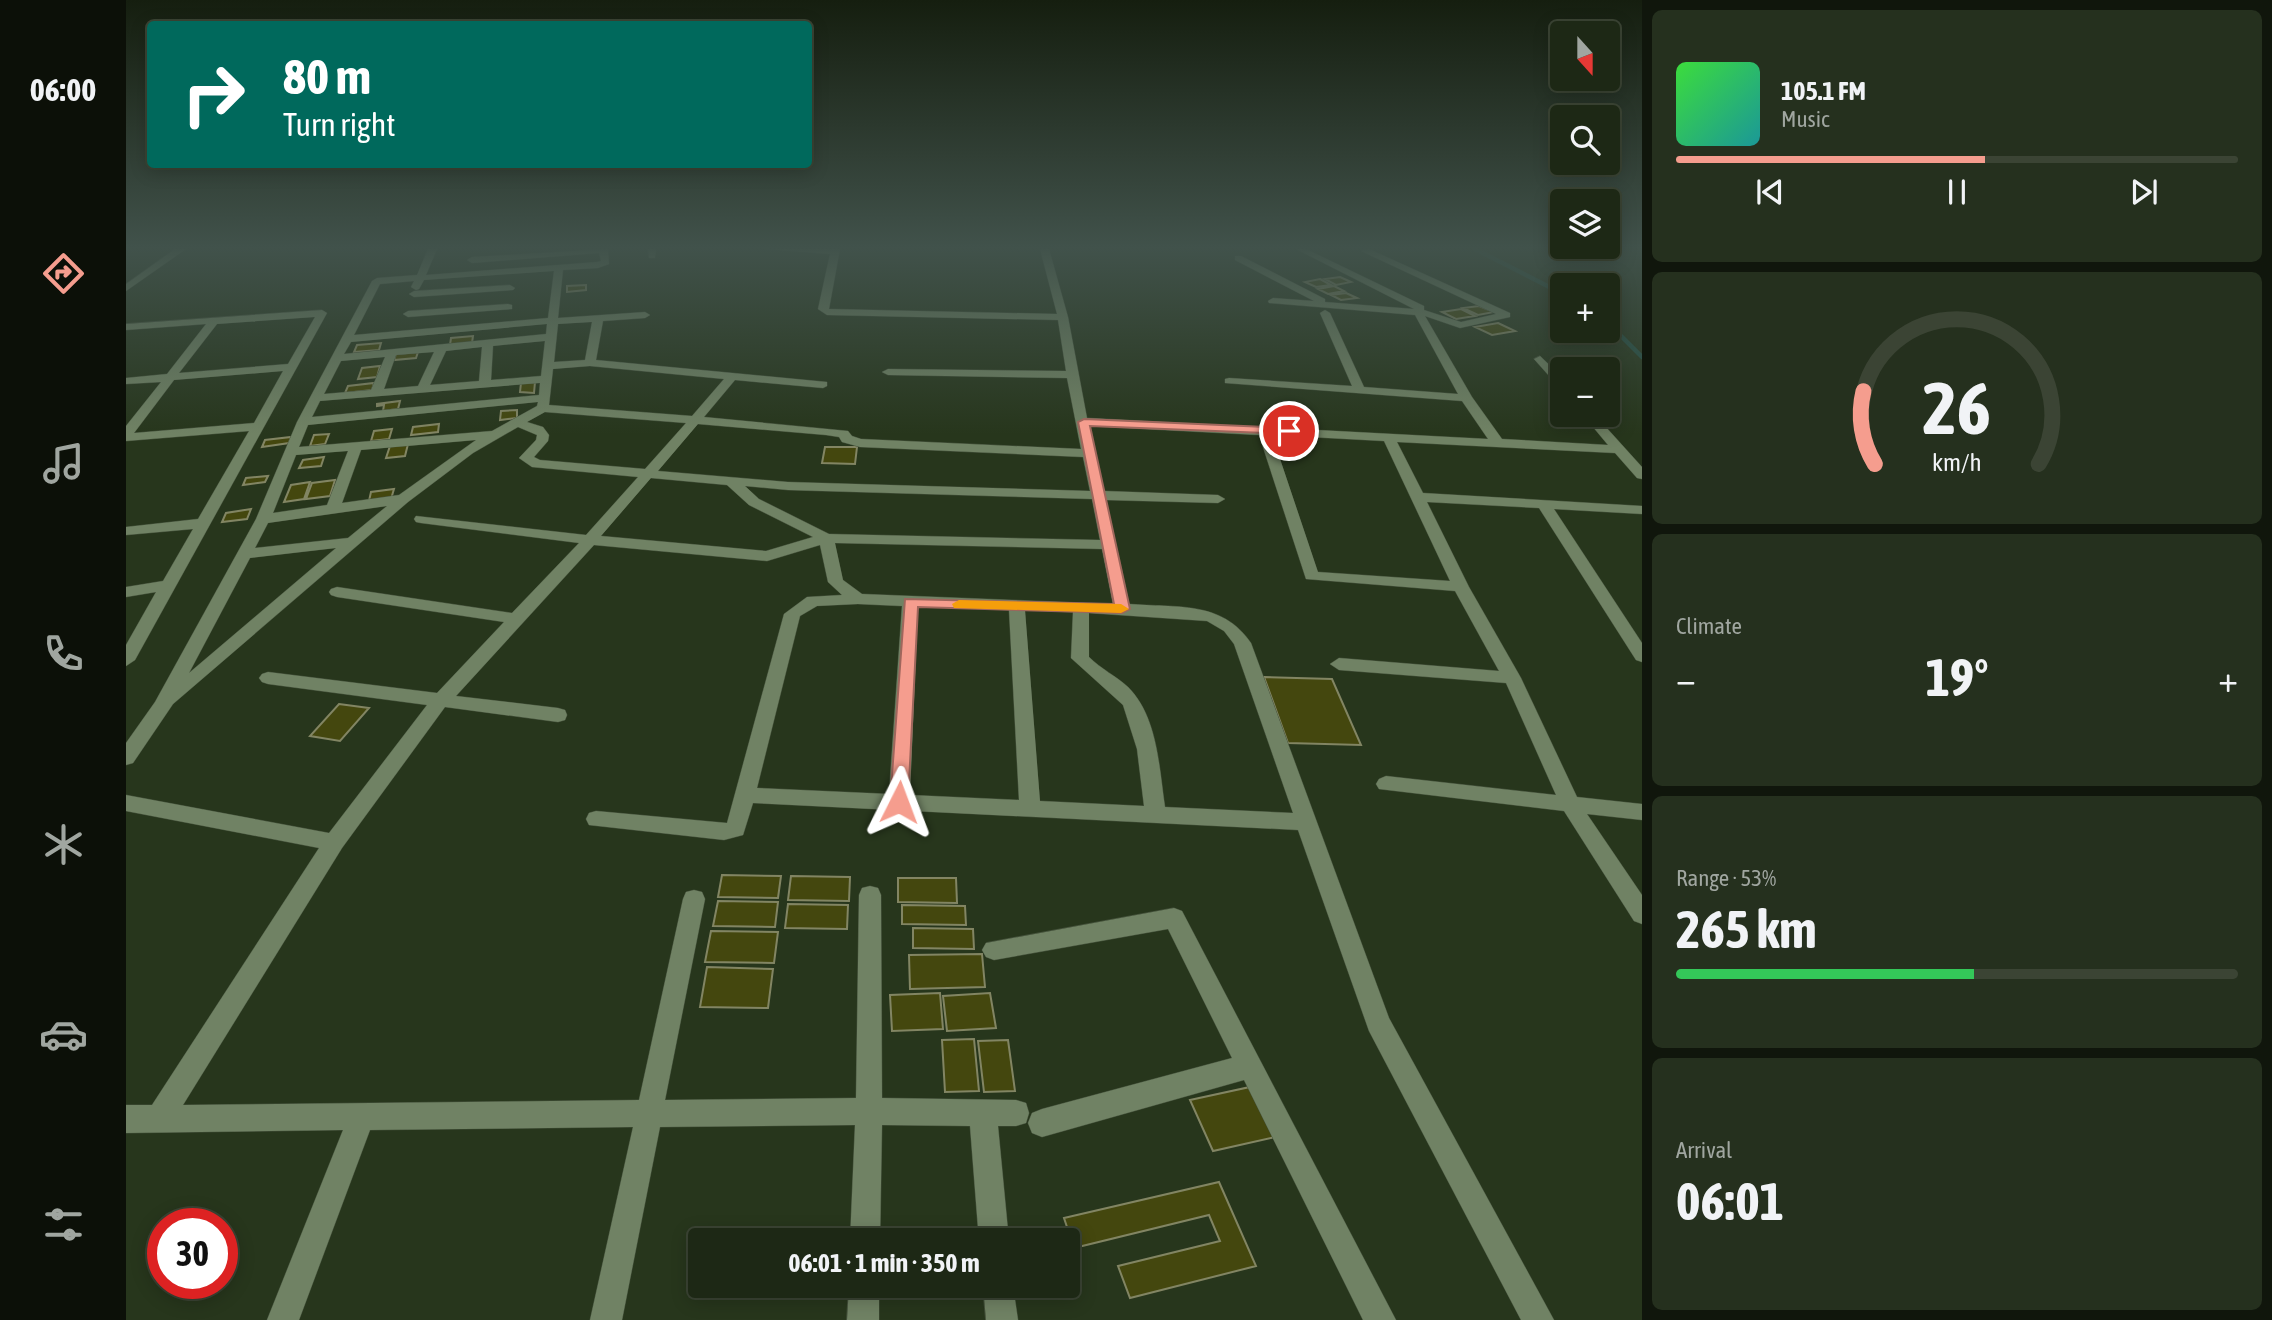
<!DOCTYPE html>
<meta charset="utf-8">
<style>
:root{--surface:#1d2815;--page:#25301e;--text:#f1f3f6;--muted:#a0a6a0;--line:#3b4434;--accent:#f59d8e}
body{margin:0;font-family:"Asap Condensed",sans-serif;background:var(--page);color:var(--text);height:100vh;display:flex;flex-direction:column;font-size:26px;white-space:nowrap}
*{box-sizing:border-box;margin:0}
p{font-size:23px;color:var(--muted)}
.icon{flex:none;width:38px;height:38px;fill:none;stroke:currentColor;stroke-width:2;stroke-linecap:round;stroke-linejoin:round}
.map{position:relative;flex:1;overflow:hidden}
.side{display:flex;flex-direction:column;gap:10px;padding:10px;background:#10160c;width:630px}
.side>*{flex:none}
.banner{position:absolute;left:21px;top:21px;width:665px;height:147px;border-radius:7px;box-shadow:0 4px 18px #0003,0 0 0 2px var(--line);background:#00695c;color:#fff;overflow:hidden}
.needle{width:46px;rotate:159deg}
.fabs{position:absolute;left:1424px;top:21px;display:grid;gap:14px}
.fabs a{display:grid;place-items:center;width:70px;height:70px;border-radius:7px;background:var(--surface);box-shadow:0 4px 18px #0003,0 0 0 2px var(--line);font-size:35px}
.speed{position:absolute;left:21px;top:1208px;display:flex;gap:14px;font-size:35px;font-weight:700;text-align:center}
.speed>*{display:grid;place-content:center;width:91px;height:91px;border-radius:50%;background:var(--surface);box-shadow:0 4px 18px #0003,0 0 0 2px var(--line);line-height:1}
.speed .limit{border:10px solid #d22;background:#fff;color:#111}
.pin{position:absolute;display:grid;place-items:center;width:60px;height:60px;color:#fff;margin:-30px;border:4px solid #fff;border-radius:50%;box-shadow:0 2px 7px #0007}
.me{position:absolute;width:77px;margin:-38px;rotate:3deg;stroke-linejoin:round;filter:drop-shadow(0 0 5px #0008)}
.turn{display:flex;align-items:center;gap:24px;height:147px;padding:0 21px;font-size:32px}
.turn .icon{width:91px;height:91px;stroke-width:2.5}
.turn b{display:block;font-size:49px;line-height:60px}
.big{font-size:52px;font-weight:700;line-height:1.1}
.side .card{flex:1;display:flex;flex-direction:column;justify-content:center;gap:10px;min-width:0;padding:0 24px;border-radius:10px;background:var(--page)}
.side .dial{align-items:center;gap:0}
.dial svg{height:182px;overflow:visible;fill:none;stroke:var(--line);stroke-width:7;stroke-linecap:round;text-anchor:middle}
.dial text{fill:var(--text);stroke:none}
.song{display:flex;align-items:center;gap:21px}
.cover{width:84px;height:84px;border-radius:10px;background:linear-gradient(135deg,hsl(120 70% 55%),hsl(180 70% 35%))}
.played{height:7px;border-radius:4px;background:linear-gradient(90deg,var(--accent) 55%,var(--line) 55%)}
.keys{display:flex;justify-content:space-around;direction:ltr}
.heat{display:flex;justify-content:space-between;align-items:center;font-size:38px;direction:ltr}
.charge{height:10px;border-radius:5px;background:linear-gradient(90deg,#34c759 53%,var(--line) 0)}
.trip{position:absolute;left:562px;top:1228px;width:392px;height:70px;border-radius:7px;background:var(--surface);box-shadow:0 4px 18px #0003,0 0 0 2px var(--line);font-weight:700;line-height:70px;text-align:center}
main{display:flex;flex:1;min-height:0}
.tab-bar{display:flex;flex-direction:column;width:126px;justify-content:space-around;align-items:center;background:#0c1008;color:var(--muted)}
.tab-bar .icon{width:49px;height:49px}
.tab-bar .on{color:var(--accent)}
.tab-bar b{font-size:32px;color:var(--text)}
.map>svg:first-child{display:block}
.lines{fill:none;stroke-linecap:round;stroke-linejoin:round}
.stream{stroke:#254f44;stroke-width:4.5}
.building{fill:#44470e;stroke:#828563;stroke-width:2}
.minor-casing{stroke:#44513b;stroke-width:1}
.minor{fill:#708264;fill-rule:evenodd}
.route{fill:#f59d8e;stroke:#9f665c;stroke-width:2}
.slow{fill:#f59e0b}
</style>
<main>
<nav class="tab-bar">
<b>06:00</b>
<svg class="icon on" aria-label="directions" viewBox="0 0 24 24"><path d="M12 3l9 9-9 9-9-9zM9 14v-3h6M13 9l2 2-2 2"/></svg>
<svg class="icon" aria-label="music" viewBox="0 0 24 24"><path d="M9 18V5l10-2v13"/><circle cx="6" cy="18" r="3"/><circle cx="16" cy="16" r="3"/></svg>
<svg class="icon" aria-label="phone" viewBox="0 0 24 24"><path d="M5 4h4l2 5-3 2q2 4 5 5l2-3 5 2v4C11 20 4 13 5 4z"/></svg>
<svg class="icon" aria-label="climate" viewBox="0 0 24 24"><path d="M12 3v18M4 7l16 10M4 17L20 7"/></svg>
<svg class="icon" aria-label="car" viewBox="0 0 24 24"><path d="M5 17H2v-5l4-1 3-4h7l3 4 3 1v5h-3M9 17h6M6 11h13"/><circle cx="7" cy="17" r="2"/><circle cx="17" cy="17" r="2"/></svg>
<svg class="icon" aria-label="filters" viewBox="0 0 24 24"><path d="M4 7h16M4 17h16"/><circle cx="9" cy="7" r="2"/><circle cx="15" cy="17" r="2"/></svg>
</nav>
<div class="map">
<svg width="1516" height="1320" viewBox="0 0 1516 1320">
<rect width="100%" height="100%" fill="#27361c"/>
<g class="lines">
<path class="stream" d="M1349,249L1437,294
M1482,323L1516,357"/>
</g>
<path class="building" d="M1214,277L1225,282L1210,285L1199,279Z
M1194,279L1205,285L1190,287L1179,282Z
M460,285V290L441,292V286Z
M1208,286L1218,291L1202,294L1192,289Z
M1220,293L1231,298L1215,300L1205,295Z
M1353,306L1368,312L1352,315L1337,308Z
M1335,309L1349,316L1330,319L1316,312Z
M1372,323L1389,331L1366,335L1349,327Z
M347,336L346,343L324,345L325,338Z
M255,343L253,350L228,352L231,345Z
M292,352L290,358L268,360L270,354Z
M254,366L251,377L232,379L236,368Z
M409,382L408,393L394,392L395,383Z
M248,383L246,390L219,393L222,386Z
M274,401L272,409L257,411L258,405L251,406V404Z
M391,410V418L374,420L375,411Z
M313,424L312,432L285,435L287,427Z
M266,429L263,439L245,441L248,431Z
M203,434L199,444L184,446L188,435Z
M165,437L163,443L136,447L139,440Z
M282,444L279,456L260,458L264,446Z
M699,447H731L729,464L696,463Z
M198,457L195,466L173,468L177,460Z
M142,476L139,482L117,485L120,478Z
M209,480L204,496L180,499L186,483Z
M184,482L178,499L158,502L165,485Z
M268,489L265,499L243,501L245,492Z
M125,509L121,519L96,522L100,513Z
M1138,677L1206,679L1235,745L1162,743Z
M213,704L243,708L214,741L184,736Z
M596,875L655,876L652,898L592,897Z
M665,876L724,877L723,901L662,900Z
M772,878H830L831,903L772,902Z
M592,901L652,902L649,927L587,926Z
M662,904L722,905L721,929L659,928Z
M776,905L839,906L840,925L776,924Z
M787,928L847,929L848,949L787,948Z
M585,931L652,932L648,963L579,962Z
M856,954L859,987L784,989L783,955Z
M581,967L647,969L642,1008L574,1007Z
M814,993L817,1029L766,1031L764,995Z
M864,993L870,1028L821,1031L817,996Z
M848,1039L853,1091L819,1092L816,1040Z
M882,1040L889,1091L858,1092L852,1041Z
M1124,1087L1149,1137L1087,1151L1064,1100Z
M1093,1182L1130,1266L1004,1298L992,1266L1094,1241L1083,1215L948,1248L938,1218Z"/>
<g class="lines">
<defs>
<path id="minor" d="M49,249H60L0,291V284Z
M302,249H311L300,275L471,262L475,261L473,253L346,263L341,260L346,257L482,249L483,264L472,268L437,270L432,318L519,312L524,315L519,318L477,321L470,360L701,382V386L697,388L609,380L578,417L722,431L726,436L735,439L955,449L941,378L762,375L756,372L762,369L940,371L932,320L701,315L692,309L704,254L640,249H714L703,309L931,314L914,249H923L942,317L961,418L1362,439L1336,401L1099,383V379L1103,378L1226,386L1194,313L1199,310L1204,313L1238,387L1332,394L1289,315L1143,303L1142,301L1147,298L1188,301L1109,260V256H1115L1199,299V302L1288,309L1170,249H1180L1298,306V310L1335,322L1370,314L1235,251L1243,249L1384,313V317L1334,328L1299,316L1346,397L1376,439L1482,445L1457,415H1469L1516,467V479L1511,478L1489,453L1271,442L1297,493L1516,506V514L1428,509L1516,643V662L1510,660L1413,508L1301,502L1343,587L1395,678L1451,797L1516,804V820L1461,814L1516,895V924L1508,921L1438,811L1253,789L1250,784L1253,779L1260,776L1430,795L1380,683L1213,670L1204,664L1213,658L1373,671L1329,591L1180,579L1133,435L963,426L978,491L1092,495L1099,499L1092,503L980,500L1003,604C1050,608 1096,600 1125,643L1263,1018L1428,1320H1395L1243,1031L1172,830L627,803L617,835L598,840L463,825L460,819L463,813L470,811L601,823L658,614L681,597L716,595L702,582L694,545L641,561L468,545L330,696L432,708L439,710L441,715L439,720L432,722L319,707L216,848L57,1105L513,1100L557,899L560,892L568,890L576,892L579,899L539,1100L730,1098L733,895L736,888L744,886L752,888L755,895L756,1098L890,1100L900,1103L903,1113L900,1123L890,1126H872L883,1241H853L844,1126L756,1125L754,1241H724L729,1125L534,1127L496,1320H464L507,1127L244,1130L173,1320H141L217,1130L0,1133V1105H26L193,848L0,811V795L203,833L301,705L142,684L136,682L133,678L136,674L142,672L311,693L378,622L211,597L205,595L203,592L205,589L211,587L386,613L453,543L295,523L290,522L288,519L290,516L460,535L512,477L406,467L393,458L410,440L411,435L392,427L347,453L282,502L47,704L7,763L0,765V743L29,702L130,519L171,422L246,281L251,278L291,275ZM428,271L422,318L228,335L254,284L288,281L285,287L290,290L293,289L298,280ZM466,322L459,360L428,362L432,324ZM421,324L420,334L218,354L225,342ZM419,341L415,376L365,380L367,346ZM356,347L353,381L304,385L320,351ZM308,352L292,386L258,389L270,355ZM259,357L245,390L198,394L215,361ZM464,366L598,379L566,416L423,405L427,369ZM414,383L413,395L186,417L194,401ZM412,402L411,406L366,431L173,447L182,425ZM419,412L560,423L519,469L414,460L408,457L422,441L423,435L417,427L401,422ZM572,424L700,435L713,437L716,442L734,447L957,457L964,491L662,482L532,471ZM1146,435L1258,441L1324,581L1192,572ZM350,440L273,495L216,503L235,450ZM222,451L201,505L147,513L170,455ZM525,478L601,485L623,505L687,537L640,551L475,536ZM619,486L662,490L966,499L974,540L703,534L633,499ZM261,506L222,538L129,548L142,523ZM709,543L976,549L987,604L736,594L717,580ZM210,548L63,673L124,558ZM732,604L776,606L763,794L631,788L674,616L691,606ZM792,606L883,610L893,800L784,795ZM899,610L947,612L945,658L997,705L1011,749L1018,806L914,801ZM963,613L1081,621L1098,631L1108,644L1167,813L1039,807C1033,768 1032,717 1002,687C990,676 975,669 963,657Z
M522,249H530L529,258H523Z
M384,285L389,288L387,290L288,297L283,294L288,291Z
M382,304L386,305V309L282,317L277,314L282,311Z
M196,310L201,313L9,660L0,666V645L30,592L0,597V587L37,581L67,529L0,535V527L72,519L123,431L0,441V426L35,382L0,384V378L41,374L80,324L0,330V324ZM189,317L162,364L53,373L91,324ZM157,371L128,423L8,433L48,380Z
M1414,356L1437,378V388L1433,387L1408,359Z
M1048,908L1056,911L1270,1320H1237L1118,1080L916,1137L906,1133L902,1123L906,1113L916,1109L1106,1058L1042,929L868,960L860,957L856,950L860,943Z
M723,1286H753V1320H721Z
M857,1286H887L892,1320H860Z"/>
</defs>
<use href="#minor" class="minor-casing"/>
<use href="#minor" class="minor"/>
</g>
<linearGradient id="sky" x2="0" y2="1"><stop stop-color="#151e0f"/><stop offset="0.57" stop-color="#41524b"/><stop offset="1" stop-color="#41524b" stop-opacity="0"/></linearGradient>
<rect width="1516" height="434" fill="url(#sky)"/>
<path class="route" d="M958,419L1163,428L1169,431L1163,434L964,426L1004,609L996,613L792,607L782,802L780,807H766L764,802L779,599L988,604L952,422Z"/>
<path class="slow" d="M833,600L995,604L1003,609L995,613L828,608L826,604Z"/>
</svg>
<div class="fabs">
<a><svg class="needle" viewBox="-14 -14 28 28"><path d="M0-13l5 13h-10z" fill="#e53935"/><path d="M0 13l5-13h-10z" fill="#a0a6a0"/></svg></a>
<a><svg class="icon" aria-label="search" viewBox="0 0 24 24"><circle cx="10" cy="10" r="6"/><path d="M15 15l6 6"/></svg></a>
<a><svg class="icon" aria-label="layers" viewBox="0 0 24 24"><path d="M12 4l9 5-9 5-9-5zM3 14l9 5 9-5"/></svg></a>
<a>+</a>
<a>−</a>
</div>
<div class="speed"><div class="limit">30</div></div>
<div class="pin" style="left:1163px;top:431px;background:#d93025"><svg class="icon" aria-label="arrive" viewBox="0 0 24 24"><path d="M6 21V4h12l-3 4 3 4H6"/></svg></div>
<svg class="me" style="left:773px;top:802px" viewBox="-20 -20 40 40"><path d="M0-17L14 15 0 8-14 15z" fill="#f59d8e" stroke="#fff" stroke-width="4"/></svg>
<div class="trip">06:01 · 1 min · 350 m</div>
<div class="banner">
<div class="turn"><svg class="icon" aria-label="right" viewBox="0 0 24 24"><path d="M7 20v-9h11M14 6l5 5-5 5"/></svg><div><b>80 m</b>Turn right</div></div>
</div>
</div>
<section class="side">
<div class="card">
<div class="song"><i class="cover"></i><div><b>105.1 FM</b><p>Music</p></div></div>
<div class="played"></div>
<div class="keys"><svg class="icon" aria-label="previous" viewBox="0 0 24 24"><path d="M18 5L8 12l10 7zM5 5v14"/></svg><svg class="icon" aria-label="pause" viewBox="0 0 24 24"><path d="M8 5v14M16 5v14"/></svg><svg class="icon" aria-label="next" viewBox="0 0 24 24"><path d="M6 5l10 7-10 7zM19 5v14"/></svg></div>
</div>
<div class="card dial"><svg viewBox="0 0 100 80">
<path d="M14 69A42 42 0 1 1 86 69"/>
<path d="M14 69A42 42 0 0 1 9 37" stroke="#f59d8e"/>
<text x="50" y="56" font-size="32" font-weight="700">26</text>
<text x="50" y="72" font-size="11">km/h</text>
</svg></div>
<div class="card"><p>Climate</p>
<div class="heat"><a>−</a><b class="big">19°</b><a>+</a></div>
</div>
<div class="card"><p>Range · 53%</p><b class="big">265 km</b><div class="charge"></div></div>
<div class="card"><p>Arrival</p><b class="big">06:01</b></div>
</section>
</main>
